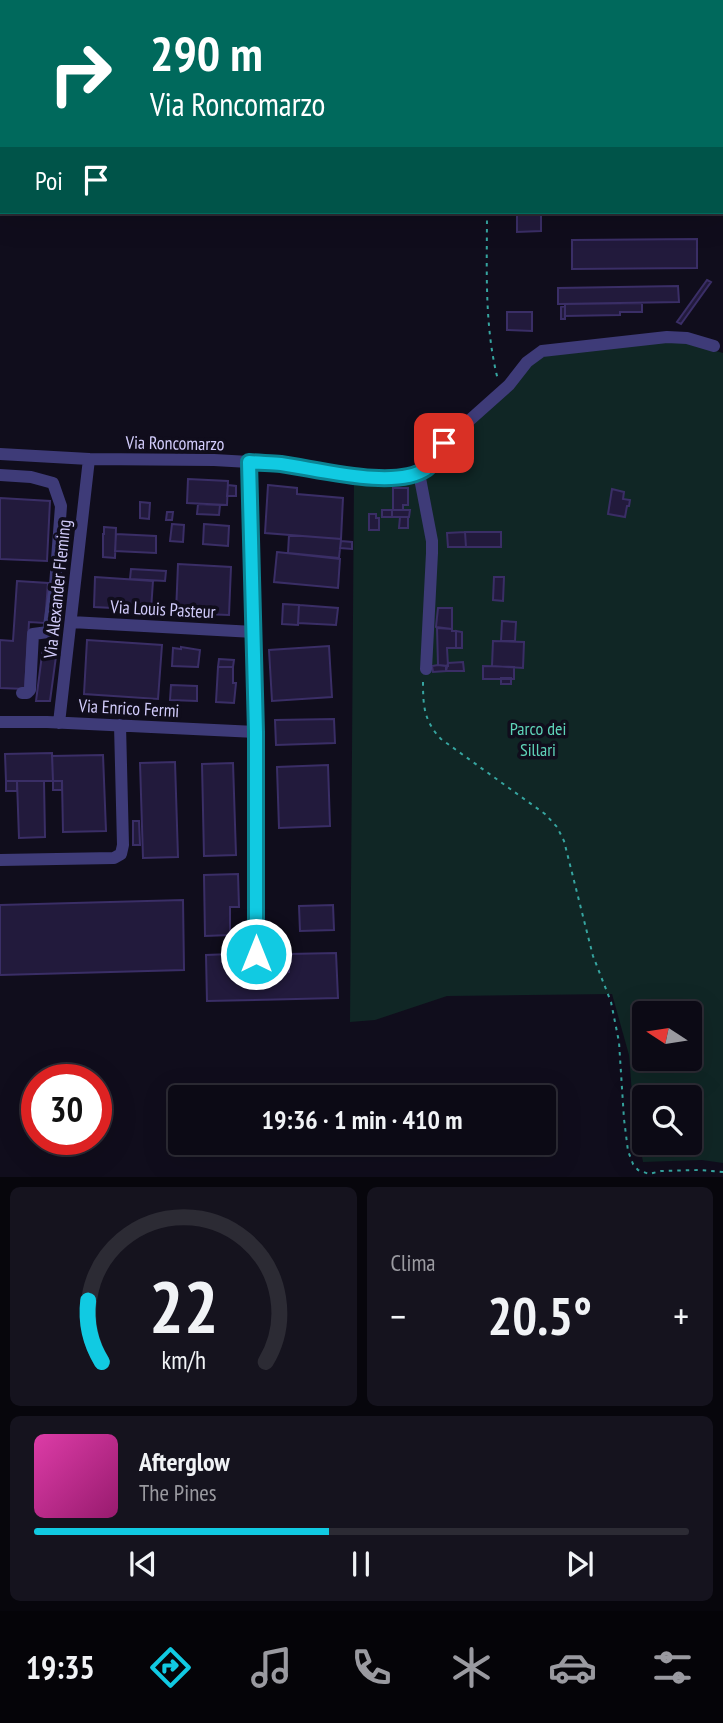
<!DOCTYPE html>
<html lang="it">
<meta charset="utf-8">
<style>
:root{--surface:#0c0a15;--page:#15131e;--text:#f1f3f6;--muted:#9a9aa0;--line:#2c2b34;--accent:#11cae2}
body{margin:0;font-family:"PT Sans Narrow",sans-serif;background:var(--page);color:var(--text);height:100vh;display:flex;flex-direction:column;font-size:26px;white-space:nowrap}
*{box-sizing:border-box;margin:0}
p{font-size:23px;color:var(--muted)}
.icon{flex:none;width:38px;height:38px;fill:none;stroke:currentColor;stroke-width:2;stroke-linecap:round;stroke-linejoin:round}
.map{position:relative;height:1177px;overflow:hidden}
.drawer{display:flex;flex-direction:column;gap:10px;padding:10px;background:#07060c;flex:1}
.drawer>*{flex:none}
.banner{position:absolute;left:0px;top:0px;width:724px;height:214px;box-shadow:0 7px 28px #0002,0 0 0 2px var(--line);background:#00695c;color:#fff;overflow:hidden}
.needle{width:46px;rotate:282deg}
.buttons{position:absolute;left:632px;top:1001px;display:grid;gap:14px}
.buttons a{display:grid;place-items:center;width:70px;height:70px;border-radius:7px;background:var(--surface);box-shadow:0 7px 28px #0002,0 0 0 2px var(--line);font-size:35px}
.speed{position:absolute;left:21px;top:1064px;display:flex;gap:14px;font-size:35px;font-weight:700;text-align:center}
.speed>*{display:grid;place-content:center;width:91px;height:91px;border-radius:50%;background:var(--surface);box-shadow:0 7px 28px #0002,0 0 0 2px var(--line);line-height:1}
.speed .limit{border:10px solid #d22;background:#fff;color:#111}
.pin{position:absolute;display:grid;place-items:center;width:60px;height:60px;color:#fff;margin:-30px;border-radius:14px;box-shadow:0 4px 10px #0006}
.me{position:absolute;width:77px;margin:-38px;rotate:0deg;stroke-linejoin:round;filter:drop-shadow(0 0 5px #0008)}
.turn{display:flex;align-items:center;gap:24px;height:147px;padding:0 35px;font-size:32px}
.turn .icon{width:91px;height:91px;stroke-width:2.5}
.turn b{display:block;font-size:49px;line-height:60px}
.then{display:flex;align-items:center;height:66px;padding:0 35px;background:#0003;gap:14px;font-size:26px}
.big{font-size:52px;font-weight:700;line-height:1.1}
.drawer .tile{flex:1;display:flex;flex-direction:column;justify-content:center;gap:10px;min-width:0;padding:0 24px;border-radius:10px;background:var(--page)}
.drawer .dial{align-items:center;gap:0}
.dial svg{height:182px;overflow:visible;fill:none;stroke:var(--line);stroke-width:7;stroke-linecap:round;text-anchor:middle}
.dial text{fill:var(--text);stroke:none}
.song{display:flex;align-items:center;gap:21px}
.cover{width:84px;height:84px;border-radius:10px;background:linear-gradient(135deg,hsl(320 70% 55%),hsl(320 70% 35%))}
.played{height:7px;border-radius:4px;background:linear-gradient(90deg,var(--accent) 45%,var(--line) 45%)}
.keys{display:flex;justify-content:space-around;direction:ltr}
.heat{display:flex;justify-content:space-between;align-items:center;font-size:38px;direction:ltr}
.drawer .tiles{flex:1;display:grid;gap:10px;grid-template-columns:1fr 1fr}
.tile:last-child{grid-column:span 2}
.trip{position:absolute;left:168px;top:1085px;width:388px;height:70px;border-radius:7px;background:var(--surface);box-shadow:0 7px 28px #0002,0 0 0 2px var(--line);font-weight:700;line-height:70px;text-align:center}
.tabs{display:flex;height:112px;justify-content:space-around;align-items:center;background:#050408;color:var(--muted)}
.tabs .icon{width:49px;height:49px}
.tabs .current{color:var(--accent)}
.tabs b{font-size:32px;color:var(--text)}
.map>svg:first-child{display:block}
.green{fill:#102625;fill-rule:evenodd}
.building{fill:#221a3c;stroke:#3a2e66;stroke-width:2}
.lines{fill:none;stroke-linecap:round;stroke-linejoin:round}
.path{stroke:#36a5a0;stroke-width:2;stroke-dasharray:3.5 5;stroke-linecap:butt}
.minor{stroke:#3e3b78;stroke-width:12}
.route-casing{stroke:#0b8393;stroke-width:18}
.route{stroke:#11cae2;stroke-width:12}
.labels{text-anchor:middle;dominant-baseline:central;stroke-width:7;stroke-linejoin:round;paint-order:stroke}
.street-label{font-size:18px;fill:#d2ccfb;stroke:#100d1c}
.park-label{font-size:18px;fill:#5fd4b9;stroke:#100d1c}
</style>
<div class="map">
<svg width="723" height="1177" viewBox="0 0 723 1177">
<rect width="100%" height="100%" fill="#100d1c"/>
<path class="green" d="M666,340L686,342L723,353V1163L702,1160L643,1162L633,1106L629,1055L612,994L447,996L375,1020L350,1022L354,480L418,478L448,445L529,365L543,355ZM644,1013H690V1059H644ZM644,1097H690V1143H644Z"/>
<path class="building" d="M517,212H541V231L517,232Z
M697,239V268L572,269V240Z
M707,280L711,282L681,324L677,322Z
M678,286L679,302L558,304V288Z
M642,303V312H620V315L565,316V304Z
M565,306V319H561V307Z
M507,312H532V331L507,330Z
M188,479L228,481L227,505L187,503Z
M228,485L236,486V496H227Z
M268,485L297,488V494L343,498L341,539L265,533Z
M393,488H408V505H403V510H393Z
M612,489L624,492L623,499L630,500L629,506H627L625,517L608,514Z
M0,498L50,501L47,561L0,559Z
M140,502L150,503L149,519L140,518Z
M198,504L220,505L219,515L197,514Z
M382,510H392V517H382Z
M392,510H410L409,517H392Z
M167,512H173L172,520H166Z
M369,514H376V518H379V530H369Z
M400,517H408V528H399Z
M172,524L184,525L183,542L170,541Z
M204,524L229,526L228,546L203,544Z
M104,527L116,528L115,558L103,557V534H104Z
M465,532H501V547H466Z
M465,532L466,547H448L447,533Z
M116,534L156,536V553L115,551Z
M289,535L341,539L339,558L288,553Z
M341,541L352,542V549L340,548Z
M277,552L340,559L338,588L274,582Z
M178,564L231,567L229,615L176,613Z
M131,569L166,571L165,581L130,579Z
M95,577L153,581L151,610L94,607Z
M494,577H504L503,601L493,600Z
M17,581L48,583L45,623L29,622L25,689L0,688V640L13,641Z
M283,604L299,605L298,625L282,624Z
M299,605L338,608L336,625L298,623Z
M438,608H452V629L436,627Z
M502,621L516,622L515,641H501Z
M437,628L452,629V631H456V648H447L448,666L438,665Z
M456,631L462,632V648H456Z
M87,640L162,645L158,699L84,694Z
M493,641L524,642L523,668L492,666Z
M329,646L332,697L272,701L269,650Z
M43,647L57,649L50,701H36Z
M181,647L200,650L198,667L172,666L173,648L181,649Z
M219,659L234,660L233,667H218Z
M463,662L464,671H446L448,663Z
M438,665L446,666V671L433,672L432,666Z
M483,666L514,667V679H483Z
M218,667H233V683H236L234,703L216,702Z
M501,678H511V684H501Z
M171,685L197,686V701L170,700Z
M334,719L335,743L276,745L275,720Z
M52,753L53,781H6L5,754Z
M103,755L106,831L63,832L62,781H53L52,756Z
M175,762L178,857L143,858L140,763Z
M233,763L236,855L204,856L202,764Z
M328,765L330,826L279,828L277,767Z
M6,781H17V791H6Z
M17,781H44L45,837L19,838Z
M53,781H62V790H53Z
M133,821H139L140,845H133Z
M238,874L239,907H230V935L205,936L204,875Z
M183,900L184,970L0,975V905Z
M333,905L334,930L300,931L299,906Z
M336,953L338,998L207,1001L206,955L231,954V973L289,972L288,954Z"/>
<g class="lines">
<path class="path" d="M490,0V2
M487,212C487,268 484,326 498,380
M423,682C423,706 424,721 441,739L545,814L557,827L564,841L593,956L611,1002L619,1042L624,1119L628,1151L633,1164L638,1170L649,1174L661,1171L699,1170L723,1172"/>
<path class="minor" d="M0,454L89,459L214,460L249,462L281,464L354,476L377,478L419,473L429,467L444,443L509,385L527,362L542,351L667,337L687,338L714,346
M249,462L256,732V954
M419,473L432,541V553L426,669
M0,475L31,477L53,483L61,506L55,586L48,632L33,634L30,690L27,693H22
M71,622L254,632
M0,722H47L256,732
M59,723L89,459
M0,860L114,858L121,854L123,845L120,725"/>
</g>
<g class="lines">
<defs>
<path id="route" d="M256,954V732L249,462C260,463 271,463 281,464C318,469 395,490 426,469C434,464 439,451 444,443"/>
</defs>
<use href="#route" class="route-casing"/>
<use href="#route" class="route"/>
</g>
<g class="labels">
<g class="street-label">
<text transform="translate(175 443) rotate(1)">Via Roncomarzo</text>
<text transform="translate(57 589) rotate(-84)">Via Alexander Fleming</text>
<text transform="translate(163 609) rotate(3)">Via Louis Pasteur</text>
<text transform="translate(129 708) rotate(3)">Via Enrico Fermi</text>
</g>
<g class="park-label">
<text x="538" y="728">Parco dei<tspan x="538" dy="21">Sillari</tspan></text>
</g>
</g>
</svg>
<div class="buttons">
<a><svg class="needle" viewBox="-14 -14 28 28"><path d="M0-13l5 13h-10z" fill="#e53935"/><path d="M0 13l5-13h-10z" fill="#9a9aa0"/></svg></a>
<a><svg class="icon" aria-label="search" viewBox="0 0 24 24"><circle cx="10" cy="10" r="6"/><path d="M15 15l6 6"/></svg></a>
</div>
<div class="speed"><div class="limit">30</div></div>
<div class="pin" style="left:444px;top:443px;background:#d93025"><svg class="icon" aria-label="arrive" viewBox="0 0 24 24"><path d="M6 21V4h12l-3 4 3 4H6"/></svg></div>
<svg class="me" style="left:256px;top:954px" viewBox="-20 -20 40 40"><circle r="17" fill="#11cae2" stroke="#fff" stroke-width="3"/><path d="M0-11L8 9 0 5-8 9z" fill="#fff"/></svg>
<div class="trip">19:36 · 1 min · 410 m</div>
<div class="banner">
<div class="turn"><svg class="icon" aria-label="right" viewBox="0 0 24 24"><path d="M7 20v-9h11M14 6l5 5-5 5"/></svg><div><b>290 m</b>Via Roncomarzo</div></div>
<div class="then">Poi<svg class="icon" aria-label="arrive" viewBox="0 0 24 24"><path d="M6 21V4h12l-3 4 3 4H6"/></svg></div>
</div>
</div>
<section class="drawer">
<div class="tiles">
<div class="tile dial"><svg viewBox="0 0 100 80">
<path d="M14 69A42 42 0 1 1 86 69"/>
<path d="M14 69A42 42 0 0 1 8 42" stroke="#11cae2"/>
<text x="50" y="56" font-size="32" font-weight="700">22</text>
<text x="50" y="72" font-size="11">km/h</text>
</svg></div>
<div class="tile"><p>Clima</p>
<div class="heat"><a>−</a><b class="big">20.5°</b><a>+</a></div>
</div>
<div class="tile">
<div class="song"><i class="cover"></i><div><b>Afterglow</b><p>The Pines</p></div></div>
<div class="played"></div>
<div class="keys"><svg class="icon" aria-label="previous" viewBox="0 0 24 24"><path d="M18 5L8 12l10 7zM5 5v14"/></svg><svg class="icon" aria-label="pause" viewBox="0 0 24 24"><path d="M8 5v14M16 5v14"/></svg><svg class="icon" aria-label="next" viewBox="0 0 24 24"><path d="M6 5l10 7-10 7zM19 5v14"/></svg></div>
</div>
</div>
</section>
<nav class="tabs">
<b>19:35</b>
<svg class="icon current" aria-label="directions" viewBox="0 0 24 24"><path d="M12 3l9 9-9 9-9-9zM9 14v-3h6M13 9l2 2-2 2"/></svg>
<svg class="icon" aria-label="music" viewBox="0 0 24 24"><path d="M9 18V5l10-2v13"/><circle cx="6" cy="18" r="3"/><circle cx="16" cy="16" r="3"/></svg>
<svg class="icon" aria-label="phone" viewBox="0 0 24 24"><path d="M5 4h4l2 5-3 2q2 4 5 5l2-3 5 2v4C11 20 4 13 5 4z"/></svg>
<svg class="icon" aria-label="climate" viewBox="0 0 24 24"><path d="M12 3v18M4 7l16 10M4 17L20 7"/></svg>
<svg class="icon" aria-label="car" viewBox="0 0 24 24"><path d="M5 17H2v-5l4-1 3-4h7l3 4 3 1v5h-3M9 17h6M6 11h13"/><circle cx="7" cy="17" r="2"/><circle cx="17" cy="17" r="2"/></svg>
<svg class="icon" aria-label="filters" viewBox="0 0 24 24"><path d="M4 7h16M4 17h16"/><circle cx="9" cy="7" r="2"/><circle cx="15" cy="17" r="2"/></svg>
</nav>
